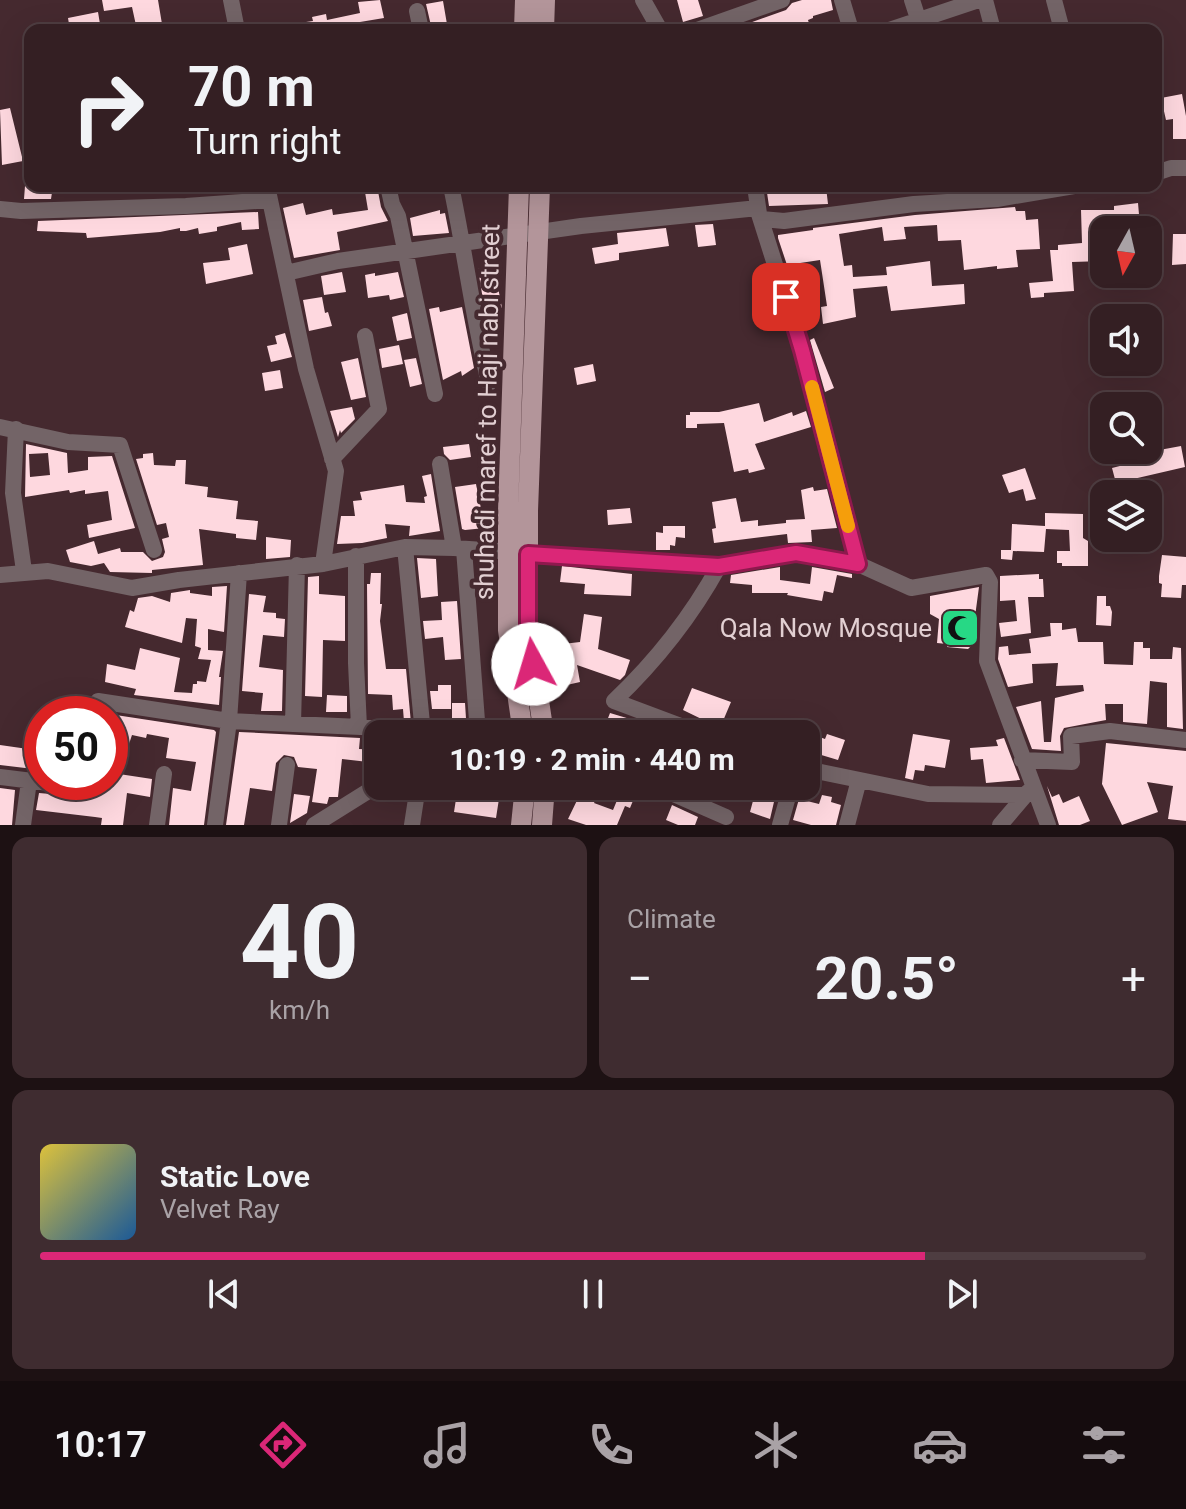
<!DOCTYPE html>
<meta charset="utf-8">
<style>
:root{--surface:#341f23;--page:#3f2c30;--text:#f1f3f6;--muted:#a9a2a6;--line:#4e3d41;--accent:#db2777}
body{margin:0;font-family:Roboto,sans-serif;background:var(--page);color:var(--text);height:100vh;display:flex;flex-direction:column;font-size:30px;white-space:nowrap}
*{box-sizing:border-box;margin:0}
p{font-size:26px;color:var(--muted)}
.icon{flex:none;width:44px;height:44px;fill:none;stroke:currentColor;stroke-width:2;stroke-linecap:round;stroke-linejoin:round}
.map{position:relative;height:825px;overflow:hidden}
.panel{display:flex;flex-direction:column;gap:12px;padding:12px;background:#1d1113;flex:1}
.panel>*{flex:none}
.top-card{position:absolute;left:24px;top:24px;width:1138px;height:168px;border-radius:16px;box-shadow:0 8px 32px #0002,0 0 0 2px var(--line);background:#341f23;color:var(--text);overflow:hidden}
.needle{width:52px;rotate:188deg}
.tools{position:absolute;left:1090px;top:216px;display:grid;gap:16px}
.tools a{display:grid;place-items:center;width:72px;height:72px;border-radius:16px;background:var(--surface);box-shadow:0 8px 32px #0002,0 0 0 2px var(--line);font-size:40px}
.speed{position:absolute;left:24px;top:696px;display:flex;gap:16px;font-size:40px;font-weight:700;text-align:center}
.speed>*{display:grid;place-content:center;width:104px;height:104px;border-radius:50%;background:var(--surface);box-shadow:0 8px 32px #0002,0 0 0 2px var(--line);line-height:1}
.speed .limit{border:12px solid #d22;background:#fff;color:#111}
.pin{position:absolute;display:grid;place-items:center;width:68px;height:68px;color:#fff;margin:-34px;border-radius:16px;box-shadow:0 4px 12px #0006}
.me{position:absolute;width:88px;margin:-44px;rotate:354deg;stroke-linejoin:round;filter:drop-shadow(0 0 6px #0008)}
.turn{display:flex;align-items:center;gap:28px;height:168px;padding:0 32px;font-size:36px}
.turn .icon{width:104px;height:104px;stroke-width:2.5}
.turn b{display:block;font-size:56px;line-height:68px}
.big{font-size:60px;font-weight:700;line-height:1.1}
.panel .card{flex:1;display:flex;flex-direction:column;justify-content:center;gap:12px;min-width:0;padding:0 28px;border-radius:16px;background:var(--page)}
.panel .dial{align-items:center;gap:0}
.dial b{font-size:104px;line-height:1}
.song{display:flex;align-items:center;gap:24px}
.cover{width:96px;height:96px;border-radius:12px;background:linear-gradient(135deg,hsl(50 70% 55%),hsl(210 70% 35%))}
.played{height:8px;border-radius:4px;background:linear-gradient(90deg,var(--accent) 80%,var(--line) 80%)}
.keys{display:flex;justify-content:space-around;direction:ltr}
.heat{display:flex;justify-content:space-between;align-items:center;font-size:44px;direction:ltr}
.panel .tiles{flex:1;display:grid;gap:12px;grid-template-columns:1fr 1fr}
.card:last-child{grid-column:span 2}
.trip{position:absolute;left:364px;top:720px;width:456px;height:80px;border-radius:16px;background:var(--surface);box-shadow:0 8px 32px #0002,0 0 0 2px var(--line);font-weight:700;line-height:80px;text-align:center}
.dock{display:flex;height:128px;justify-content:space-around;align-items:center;background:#150c0e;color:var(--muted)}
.dock .icon{width:56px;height:56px}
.dock .current{color:var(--accent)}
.dock b{font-size:36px;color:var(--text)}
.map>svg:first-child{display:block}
.building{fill:#fed8df;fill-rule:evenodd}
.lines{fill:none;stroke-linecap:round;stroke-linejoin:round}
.minor{stroke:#736467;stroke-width:16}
.major{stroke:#b3959a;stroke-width:20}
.route-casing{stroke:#8e194d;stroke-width:20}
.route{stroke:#db2777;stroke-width:14}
.slow{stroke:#f59e0b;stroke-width:14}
.labels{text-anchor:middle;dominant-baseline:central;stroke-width:8;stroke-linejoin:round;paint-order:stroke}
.street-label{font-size:26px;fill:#e2cfd2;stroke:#45292f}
.poi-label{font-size:26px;fill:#e2cfd2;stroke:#45292f;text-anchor:end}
</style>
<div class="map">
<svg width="1186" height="825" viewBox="0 0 1186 825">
<rect width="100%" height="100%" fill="#45292f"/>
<path class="building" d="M102,0H158L163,30H137L132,7L104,11Z
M380,0L384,18L354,23L356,30H308L306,22L313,21L312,17L326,14L327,20L360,13L358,2Z
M677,0H698L703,16L683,22Z
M802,0H831L833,10L813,16V18L808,20L811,30H730L786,10L792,3Z
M443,1L448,30H432L426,4Z
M98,12L101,30H70L68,18Z
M1182,94L1186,116V139H1173V119L1166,120L1161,98Z
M10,108L23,161L2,165L0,110Z
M25,186H53L51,199H24Z
M364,186H377L381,207L388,221L337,232L340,250L294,258L283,208L303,203L306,215L332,209L333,215L368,210Z
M766,186H794L795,189L826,187L828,204L769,206Z
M1138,203L1140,226L1104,230V261L1072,262L1074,291L1044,293V297L1031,298L1029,283L1053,281L1050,250H1058V245L1082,243L1081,210H1114V206Z
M1015,207L1016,211H1025L1026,220L1038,219L1040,249L1016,250L1018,267L997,269V266L964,270L961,240L938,241L937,225L904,227L906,239L884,241L882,227L839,234L844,266L852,265L853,277L887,275L886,267L930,261L932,286L964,284L965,304L891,311L887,286L853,289L856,317L823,324L821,307L827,306L820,260L787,265L778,238V235L813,230V228L915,215Z
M440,210V214L445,213L449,233L413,236L410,218Z
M258,212L259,229L242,230L241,222L217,227V231L199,234L198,228L186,231H180V228L160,232L87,238L86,233L37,231L38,221Z
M713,224L716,245L698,247L695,225Z
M666,228L669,246L619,253V260L595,264L592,248L618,244L617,233Z
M1173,234H1186V264L1172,265Z
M247,244L253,274L206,284L203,263L230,260L228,248Z
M494,267L502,308L485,312L478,269Z
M342,272L346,292L324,295L321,276Z
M398,272L404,297L390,300L389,295L368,298L365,275L375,273V276Z
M322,297L325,313L328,312L332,326L309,331L303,300Z
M439,307L440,312L462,307L474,368L462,376L461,371L443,380L429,309Z
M407,313L412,338L397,341L392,317Z
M285,333L292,357L271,362L267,346L277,344L275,336Z
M814,338L834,388L825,392L810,340Z
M399,345L403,364L382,368L379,349Z
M358,358L366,397L351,400L341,362Z
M416,358L422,384L410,387L404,360Z
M593,364L596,381L577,385L574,368Z
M280,370L283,388L265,391L262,373Z
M759,403L764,422L792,412L793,416L806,411L811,427L755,444L765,469L749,473L748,469L734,472L724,423L697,424V428H686V415H690V412H719Z
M352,407L355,419L341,433L340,430L338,437L330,411Z
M26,444L67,453L68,473L88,470V457L112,456L135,528L89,538L87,525L112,520L108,491L85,494V490L70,493L69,490L25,497ZM48,453L50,475L30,477L29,454Z
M469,444L471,457L450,460L444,454L443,447Z
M1181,446L1185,467L1116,483L1112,468L1155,457L1154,451Z
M153,453L154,465L175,466L176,460H186L185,484L208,487L207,497L238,501L236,519L258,521L256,540L236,538V534L199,529L203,565L152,570V573L110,572L104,563L91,566L70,562L66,550L94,541L98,554L120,548L121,552H143L152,561L163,557L165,552L162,539L169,537L166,523L157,525L136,459L143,458V454Z
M1025,468L1036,499L1026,501L1023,489L1009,493L1002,475Z
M431,474L440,531L409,536L410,526L385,524L387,538L362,543L337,544L341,516H355L353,501L362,500L360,492L404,485L406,502L425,503L424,497L427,496L422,476Z
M476,484L485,528L465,530L462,529L455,487Z
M813,487L814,491L827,489L837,528L811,530L812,542L788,543L787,534L714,543L712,529L716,528L712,502L736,498L741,522L758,520V526L786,523V520L805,519L801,490Z
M630,508L632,523L608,525L607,510Z
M1045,513L1083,514V538L1088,541V566H1062V563H1057V551H1070L1069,530L1046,529L1044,552L1013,551L1012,560L1001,559V550H1011L1012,524L1045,526Z
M663,526H685V538L676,537L675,546L670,545V550H656V532L663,533Z
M266,537L291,540L290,557L266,559Z
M1162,555L1186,557V585H1182L1181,598L1161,597L1162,584L1159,583V576Z
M417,558L436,559L438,596L421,598Z
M562,566L632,574L631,596L584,594L585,584L560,582Z
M780,567V580L810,584L812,567L852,574V578L837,575L833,593L824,591L822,601L787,595L788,593H752V585L730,583L731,575Z
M371,573H381L380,604H382L380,621L386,669H406L412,734H405L403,709L393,710L392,695L368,694L367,584H370Z
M1039,574V579H1043L1044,597H1028L1031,633L1001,637L999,623L1017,621L1015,600L1000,601V576Z
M319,576V594L345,596V641L323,640L322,697L305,696L308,577Z
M227,586L224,632L208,629V650L223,651L219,677H221L219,705L134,695L136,689L105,682L107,664L135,670L140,648L180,658L174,692L192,693L193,684H197V681L206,682L211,660L198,659L201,648L195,646L197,619L186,618L182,643L125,627L130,610L134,612L138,598L152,596L170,602L171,593L190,590V593L212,596V587Z
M979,587L974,624H977L976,638L973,637V644L968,649L947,647V644L937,643L939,619L930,614V596Z
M249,594L266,596L263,612L276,613V618L285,619L284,637L263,635L259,667L283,670L282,711H261L263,693L242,691Z
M1097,596H1106V606H1110L1112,612L1111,626L1096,625Z
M457,601L461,659L445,660L443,637L425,639L423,621L442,620L441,602Z
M584,614L602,617L598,649L630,660L625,675L620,680L577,665L580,682L558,687L555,674L567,671L563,644L580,642Z
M1050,623H1062V630L1076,628L1078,642H1103L1104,664L1133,665L1134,642H1143V648H1150V659H1172L1173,647L1181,648L1183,729L1167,727V683L1150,681L1147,724L1123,722V704H1105L1106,720L1064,728L1060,736L1061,751L1032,749L1016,707L1041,701L1044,742H1051L1055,698L1084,691L1083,685L1056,686L1058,663L1032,664L1033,683L1008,687L998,659L999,647L1008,646L1009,655L1031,653L1029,639L1051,636Z
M438,685H451V709H432L430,691H438Z
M692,688L731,702L720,728L683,710Z
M327,695L347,696V712H326Z
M87,702L91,709L96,712L214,730L216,732L204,825H169L173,788L191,791L196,762L166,758L169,738L147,734L146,738L132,735L119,774L152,779L150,797L127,793L123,825H101L102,818L95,817L36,810L39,793L85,797L92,789L91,782H110V757H114L121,727L110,725V714H85Z
M452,703H465L467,734H452Z
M610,713L630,719L624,734L603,731Z
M239,732L360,738L359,749L378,750L377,763L342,759L338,797H329L327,804L312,802L317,769L298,767L294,757L284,755L276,763L272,791L250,788L244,825H226Z
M806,732L825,739L827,734L845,740L838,760L818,754L816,760L806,757Z
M913,734L950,740L945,768L925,765L924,771L915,770L913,780L905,778Z
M1004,738L1020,780L986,783L983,759L971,760L970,748L998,746L996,740Z
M1106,743L1186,751V821L1168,819L1173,786L1147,782L1158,812L1122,825L1102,784Z
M0,745L42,751V770L0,765Z
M458,786H501L496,818L454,812Z
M584,786H602L594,803L613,810L623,786L637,791L630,808L625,806L617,825H586L568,819Z
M682,786H733L728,802L707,797Z
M757,786L777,789L770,819L750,812Z
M1047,786L1052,797L1059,794L1063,803L1079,796L1090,821L1080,825H1059Z
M0,788L15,790L12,825H0Z
M294,794L310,796L307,813L290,823Z
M822,795L832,797L831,802L841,805L836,825H811L793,820L799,799L819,804Z
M672,805L698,817L695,825H678L666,820Z"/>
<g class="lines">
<path class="minor" d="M231,0L237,30
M643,0L660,30
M842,0L851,30
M912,0L921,28
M985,0L993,30
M1054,0L1062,30
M417,11L421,30
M697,30L782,0
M889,30L979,0
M1156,173L1171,168H1186
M267,186L306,369L336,471L323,564
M388,186L392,204L398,216L435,394
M451,186C465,252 473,318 489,383
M755,186L759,214L802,350L858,564L911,588L986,575L990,582L987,661L1048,825
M0,209L21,211L186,206L270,200
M761,219L784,221L914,204L997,199L1074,186
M286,273L338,261L581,226L758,208
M0,427L68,442L120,445L154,550
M16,429L13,493L24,571
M332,459L379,409L365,336
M440,464L454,548
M405,547L423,734
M464,549L478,734
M356,556V663L359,727
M0,575L48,571L132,588L179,580L323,564L405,547L454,548L719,566L796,553L858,564
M98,701L229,721L383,728V734
M293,724L297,565
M702,734L614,701C656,661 691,617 719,566
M1022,760L1072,762L1071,736L1110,731L1186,740
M806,769L928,794L1026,795
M0,777L81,787
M655,786L726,817
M23,825L29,781
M157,825L164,774
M215,825L229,721L239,573
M279,825L287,765
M314,825L370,790L378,777
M412,825L418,786
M780,825L791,786
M847,825L859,780
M1000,825L1028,792"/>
<path class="major" d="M524,30L525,0
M544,30L545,0
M519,186L508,511V630L523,734
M540,186L528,511V628L544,734
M521,825L525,786
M542,825L545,786"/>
</g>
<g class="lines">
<defs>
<path id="route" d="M533,664L528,628V554L719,566L796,553L858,564L802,350L786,297"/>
</defs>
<use href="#route" class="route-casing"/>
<use href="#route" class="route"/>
<path class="slow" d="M812,387L848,526"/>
</g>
<defs>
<symbol id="mosque-square" viewBox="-11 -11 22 22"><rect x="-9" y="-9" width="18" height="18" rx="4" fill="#27d885" stroke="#45292f"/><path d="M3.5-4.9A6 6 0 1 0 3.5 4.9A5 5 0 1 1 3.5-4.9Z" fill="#111"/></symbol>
</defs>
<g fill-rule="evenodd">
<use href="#mosque-square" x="938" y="606" width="44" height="44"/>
</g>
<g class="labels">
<g class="street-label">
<text transform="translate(487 412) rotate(-89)">shuhadi maref to Haji nabi street</text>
</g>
<g class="poi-label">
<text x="932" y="628">Qala Now Mosque</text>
</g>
</g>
</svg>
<div class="tools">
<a><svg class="needle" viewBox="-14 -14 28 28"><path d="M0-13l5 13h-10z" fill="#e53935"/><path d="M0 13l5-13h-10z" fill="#a9a2a6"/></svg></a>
<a><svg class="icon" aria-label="sound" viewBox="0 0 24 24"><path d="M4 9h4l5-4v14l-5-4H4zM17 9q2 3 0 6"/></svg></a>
<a><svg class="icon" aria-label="search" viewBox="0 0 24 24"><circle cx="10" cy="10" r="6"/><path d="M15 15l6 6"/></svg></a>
<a><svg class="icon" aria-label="layers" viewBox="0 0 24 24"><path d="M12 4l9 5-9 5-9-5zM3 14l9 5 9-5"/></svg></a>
</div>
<div class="speed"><div class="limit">50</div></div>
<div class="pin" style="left:786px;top:297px;background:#d93025"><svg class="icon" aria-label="arrive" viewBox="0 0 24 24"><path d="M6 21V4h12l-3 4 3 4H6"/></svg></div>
<svg class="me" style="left:533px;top:664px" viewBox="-20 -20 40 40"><circle r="19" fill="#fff"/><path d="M0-13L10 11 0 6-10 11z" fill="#db2777"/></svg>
<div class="trip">10:19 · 2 min · 440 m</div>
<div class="top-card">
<div class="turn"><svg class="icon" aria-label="right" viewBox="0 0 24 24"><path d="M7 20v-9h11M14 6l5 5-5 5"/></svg><div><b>70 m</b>Turn right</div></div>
</div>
</div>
<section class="panel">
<div class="tiles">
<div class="card dial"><b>40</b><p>km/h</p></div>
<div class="card"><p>Climate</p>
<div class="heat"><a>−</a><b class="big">20.5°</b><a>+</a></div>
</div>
<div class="card">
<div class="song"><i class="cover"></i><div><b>Static Love</b><p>Velvet Ray</p></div></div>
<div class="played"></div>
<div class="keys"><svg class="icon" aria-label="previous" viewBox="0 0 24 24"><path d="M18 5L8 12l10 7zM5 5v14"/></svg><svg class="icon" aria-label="pause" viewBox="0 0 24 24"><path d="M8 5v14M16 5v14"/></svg><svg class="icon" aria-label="next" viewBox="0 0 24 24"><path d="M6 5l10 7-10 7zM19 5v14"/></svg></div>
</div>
</div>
</section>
<nav class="dock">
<b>10:17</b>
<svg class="icon current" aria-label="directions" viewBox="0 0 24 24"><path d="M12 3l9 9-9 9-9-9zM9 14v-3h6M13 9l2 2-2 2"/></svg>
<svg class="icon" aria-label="music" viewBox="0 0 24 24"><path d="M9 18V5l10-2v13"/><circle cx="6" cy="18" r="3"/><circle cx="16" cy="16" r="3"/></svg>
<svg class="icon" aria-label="phone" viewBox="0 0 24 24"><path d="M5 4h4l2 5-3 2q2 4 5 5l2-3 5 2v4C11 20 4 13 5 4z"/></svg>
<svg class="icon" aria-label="climate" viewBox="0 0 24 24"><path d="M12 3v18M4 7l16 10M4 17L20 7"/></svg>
<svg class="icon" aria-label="car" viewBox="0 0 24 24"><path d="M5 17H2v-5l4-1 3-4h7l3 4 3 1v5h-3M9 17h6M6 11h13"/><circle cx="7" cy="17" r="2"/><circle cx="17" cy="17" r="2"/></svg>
<svg class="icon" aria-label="filters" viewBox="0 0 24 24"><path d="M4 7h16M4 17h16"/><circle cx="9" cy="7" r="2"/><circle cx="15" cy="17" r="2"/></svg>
</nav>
